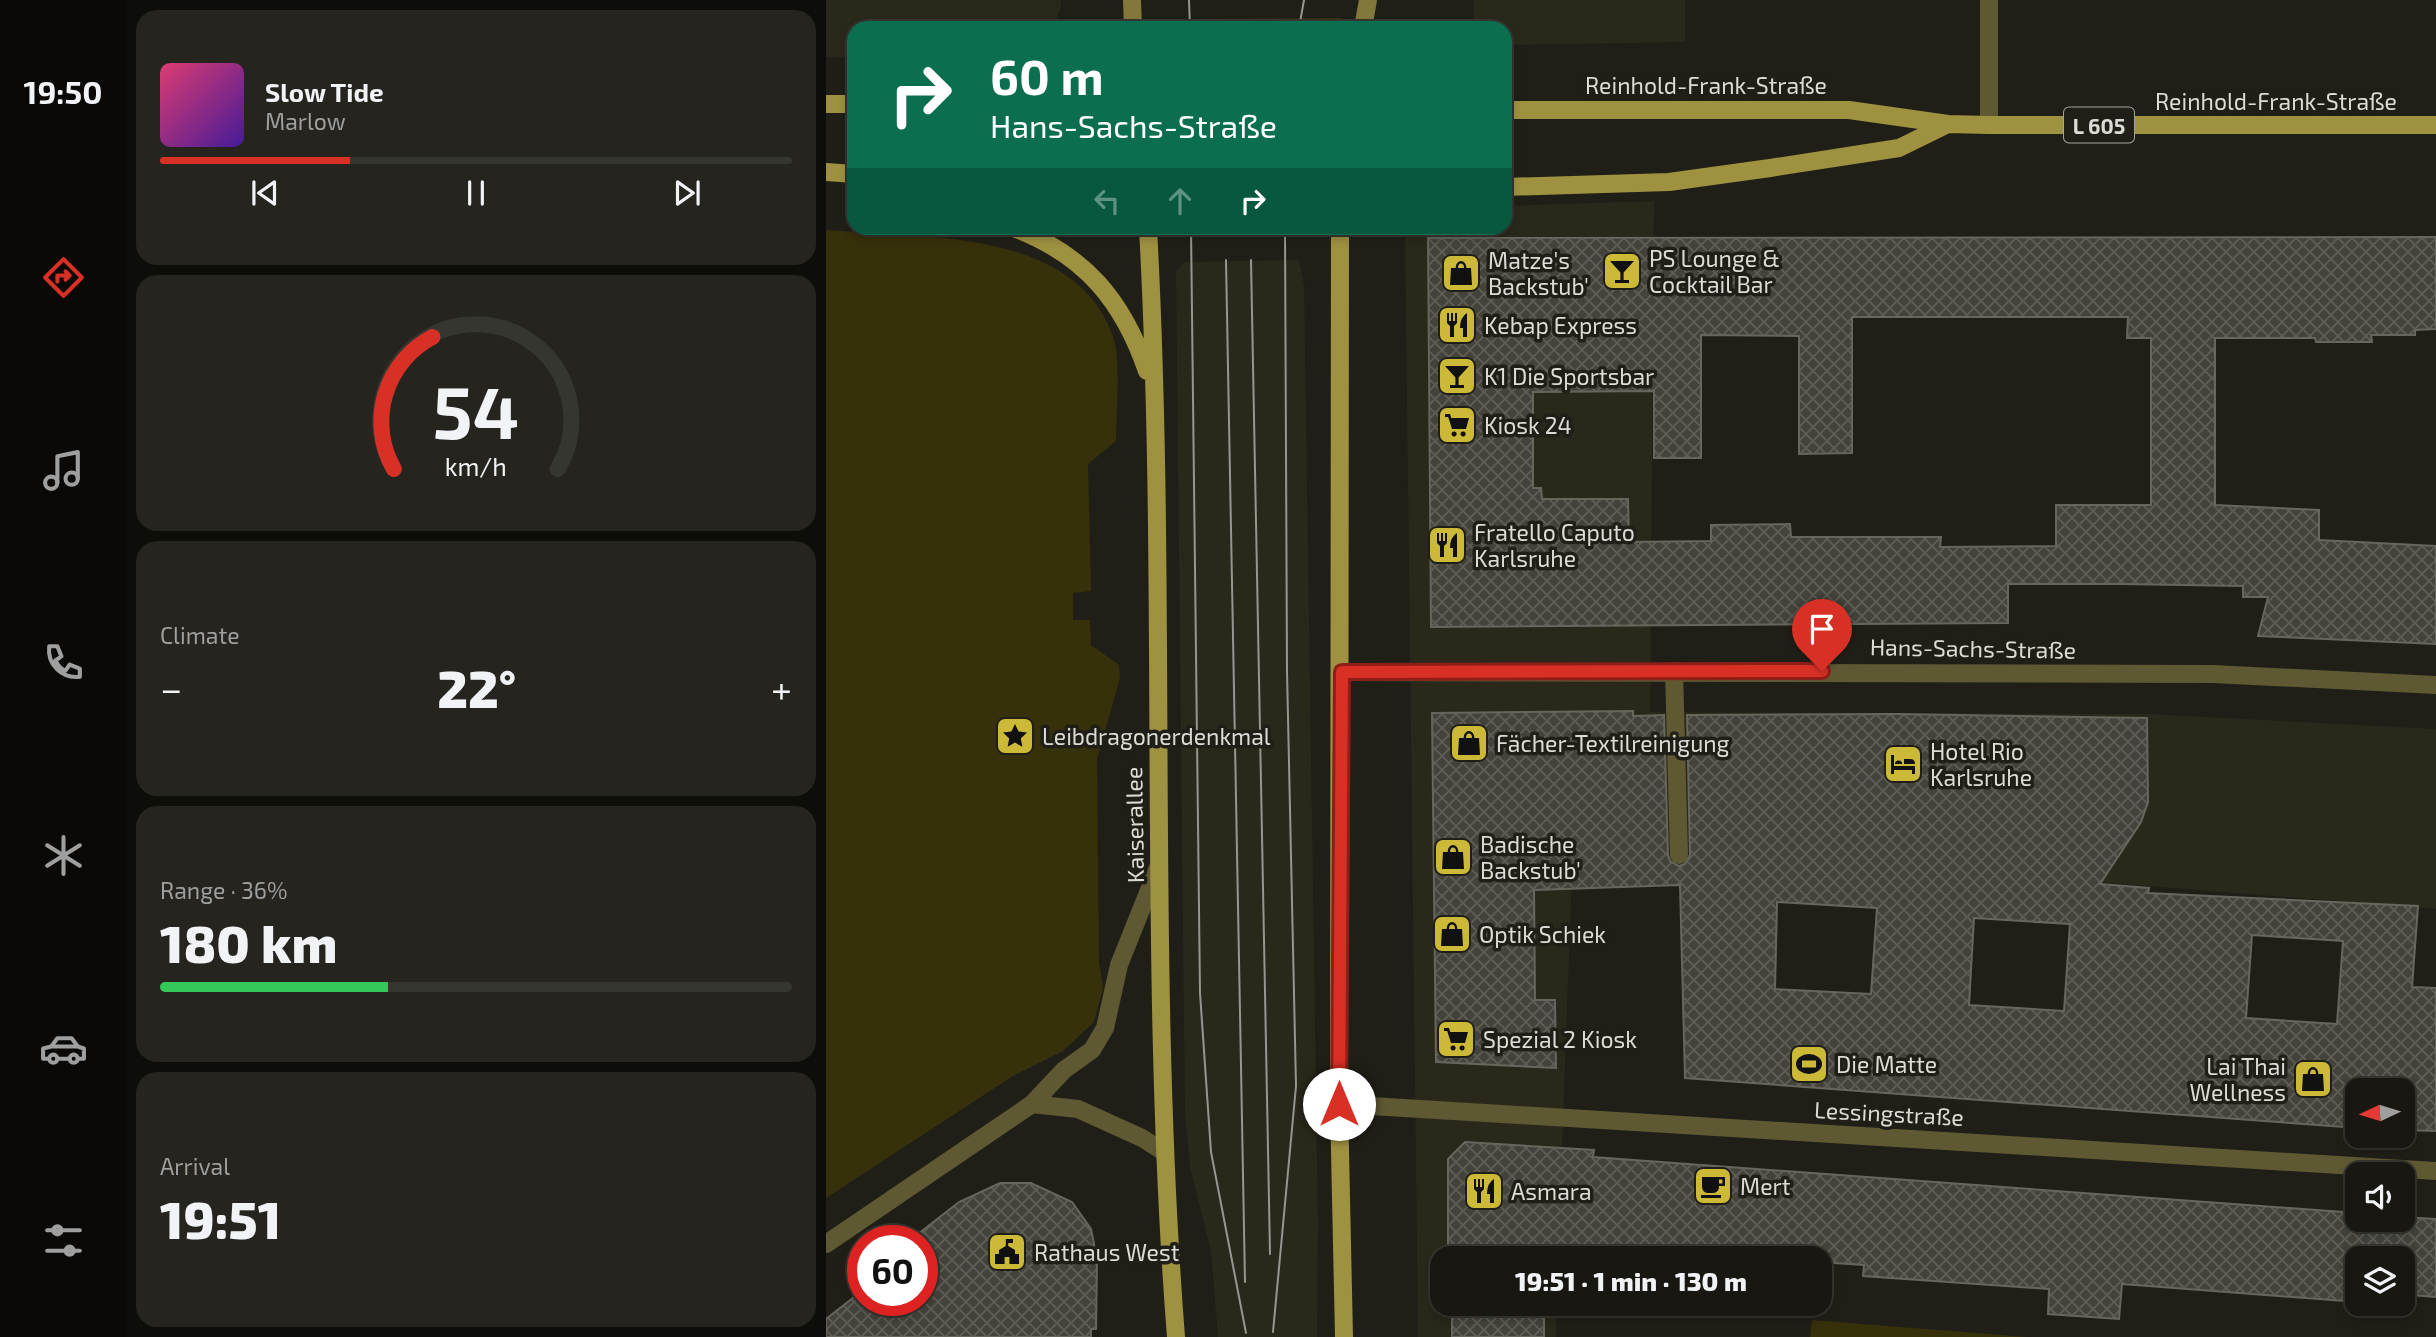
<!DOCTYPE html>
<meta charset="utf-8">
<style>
:root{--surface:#181711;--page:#25241f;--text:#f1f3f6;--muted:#9f9f9f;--line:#363631;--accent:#d93025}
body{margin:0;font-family:"Exo 2",sans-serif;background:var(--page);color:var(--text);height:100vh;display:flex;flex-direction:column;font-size:26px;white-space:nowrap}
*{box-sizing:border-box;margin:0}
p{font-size:23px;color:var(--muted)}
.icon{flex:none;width:38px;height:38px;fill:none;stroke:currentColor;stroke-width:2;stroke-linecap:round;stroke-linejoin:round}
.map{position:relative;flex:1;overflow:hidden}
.drawer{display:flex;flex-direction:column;gap:10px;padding:10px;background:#0d0d09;width:700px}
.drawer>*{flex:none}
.guide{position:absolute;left:21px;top:21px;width:665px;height:214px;border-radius:21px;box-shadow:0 4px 10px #0003,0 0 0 2px var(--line);background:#0b6e4f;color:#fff;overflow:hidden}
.needle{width:46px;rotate:266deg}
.tools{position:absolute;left:1519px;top:1078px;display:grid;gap:14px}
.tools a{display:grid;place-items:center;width:70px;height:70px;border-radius:14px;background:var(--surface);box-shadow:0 4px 10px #0003,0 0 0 2px var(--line);font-size:35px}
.speed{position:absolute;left:21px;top:1225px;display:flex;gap:14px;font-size:35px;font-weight:700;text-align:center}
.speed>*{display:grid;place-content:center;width:91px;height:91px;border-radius:50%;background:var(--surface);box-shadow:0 4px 10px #0003,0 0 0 2px var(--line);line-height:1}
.speed .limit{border:10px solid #d22;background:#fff;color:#111}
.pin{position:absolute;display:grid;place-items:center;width:60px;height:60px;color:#fff;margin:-72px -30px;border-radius:50% 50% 50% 0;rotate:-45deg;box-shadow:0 0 7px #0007}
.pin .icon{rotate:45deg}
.me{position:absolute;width:77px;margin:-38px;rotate:0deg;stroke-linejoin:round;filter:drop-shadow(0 0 5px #0008)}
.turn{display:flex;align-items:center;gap:24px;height:147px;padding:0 28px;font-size:32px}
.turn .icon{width:91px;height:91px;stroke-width:2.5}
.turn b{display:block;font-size:49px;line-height:60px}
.lanes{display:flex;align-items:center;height:66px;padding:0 28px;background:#0003;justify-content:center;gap:35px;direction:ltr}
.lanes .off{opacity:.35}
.big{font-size:52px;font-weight:800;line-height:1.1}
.drawer .tile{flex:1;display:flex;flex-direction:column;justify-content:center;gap:10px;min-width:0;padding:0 24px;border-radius:21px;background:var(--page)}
.drawer .dial{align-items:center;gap:0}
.dial svg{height:182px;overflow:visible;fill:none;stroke:var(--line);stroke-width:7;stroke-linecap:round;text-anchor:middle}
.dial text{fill:var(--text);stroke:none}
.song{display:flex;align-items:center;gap:21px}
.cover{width:84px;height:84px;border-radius:10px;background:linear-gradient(135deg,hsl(340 70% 55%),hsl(260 70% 35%))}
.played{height:7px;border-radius:4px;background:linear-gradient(90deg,var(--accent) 30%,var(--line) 30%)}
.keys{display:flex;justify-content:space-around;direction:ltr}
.heat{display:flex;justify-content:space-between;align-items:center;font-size:38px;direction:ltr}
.charge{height:10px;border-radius:5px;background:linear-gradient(90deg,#34c759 36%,var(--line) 0)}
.trip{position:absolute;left:604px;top:1246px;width:402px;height:70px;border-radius:21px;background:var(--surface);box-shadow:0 4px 10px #0003,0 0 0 2px var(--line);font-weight:800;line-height:70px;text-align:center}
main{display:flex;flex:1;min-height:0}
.tab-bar{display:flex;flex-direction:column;width:126px;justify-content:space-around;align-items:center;background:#0a0907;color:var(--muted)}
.tab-bar .icon{width:49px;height:49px}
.tab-bar .selected{color:var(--accent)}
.tab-bar b{font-size:32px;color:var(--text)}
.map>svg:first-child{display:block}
.built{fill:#2a281b}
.grass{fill:url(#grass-tufts)}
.park{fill:#36300b}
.building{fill:url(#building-cross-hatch);stroke:#67665d;stroke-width:2;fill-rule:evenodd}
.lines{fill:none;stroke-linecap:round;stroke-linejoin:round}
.service{stroke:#5e5833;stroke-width:18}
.minor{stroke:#5e5833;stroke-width:18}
.secondary{stroke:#82783b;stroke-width:18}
.primary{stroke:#9e9140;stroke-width:18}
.tram{stroke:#96958f;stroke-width:2}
.route-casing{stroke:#8d1f18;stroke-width:18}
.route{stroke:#d93025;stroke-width:12}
.labels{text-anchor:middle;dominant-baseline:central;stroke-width:7;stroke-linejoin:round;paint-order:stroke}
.shield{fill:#201f17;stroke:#a4a39d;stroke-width:2}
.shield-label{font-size:21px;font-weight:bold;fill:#dcdbd6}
.street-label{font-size:23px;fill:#dcdbd6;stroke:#201f17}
.poi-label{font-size:23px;fill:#dcdbd6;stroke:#201f17;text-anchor:start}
</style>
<main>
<nav class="tab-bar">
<b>19:50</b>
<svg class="icon selected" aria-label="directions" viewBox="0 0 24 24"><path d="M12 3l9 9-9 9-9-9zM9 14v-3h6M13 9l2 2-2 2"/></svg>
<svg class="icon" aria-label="music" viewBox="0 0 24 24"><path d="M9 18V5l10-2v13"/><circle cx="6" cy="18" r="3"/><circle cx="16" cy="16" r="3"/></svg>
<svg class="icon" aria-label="phone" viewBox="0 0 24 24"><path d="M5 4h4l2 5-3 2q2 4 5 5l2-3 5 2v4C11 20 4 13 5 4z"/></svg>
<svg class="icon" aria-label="climate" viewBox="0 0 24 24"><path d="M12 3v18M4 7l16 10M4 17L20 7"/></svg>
<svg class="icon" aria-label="car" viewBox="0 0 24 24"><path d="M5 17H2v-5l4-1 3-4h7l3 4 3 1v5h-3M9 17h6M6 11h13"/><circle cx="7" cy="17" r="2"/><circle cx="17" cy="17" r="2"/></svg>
<svg class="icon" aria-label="filters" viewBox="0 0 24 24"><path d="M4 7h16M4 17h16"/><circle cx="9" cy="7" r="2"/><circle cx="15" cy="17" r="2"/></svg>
</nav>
<section class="drawer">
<div class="tile">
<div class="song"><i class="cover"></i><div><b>Slow Tide</b><p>Marlow</p></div></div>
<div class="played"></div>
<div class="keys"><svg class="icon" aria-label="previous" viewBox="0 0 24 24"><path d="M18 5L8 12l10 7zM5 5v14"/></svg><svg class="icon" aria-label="pause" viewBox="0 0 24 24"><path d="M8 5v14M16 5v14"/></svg><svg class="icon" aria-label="next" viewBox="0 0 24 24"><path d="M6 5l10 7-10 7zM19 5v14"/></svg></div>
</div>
<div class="tile dial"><svg viewBox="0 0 100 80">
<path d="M14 69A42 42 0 1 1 86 69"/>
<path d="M14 69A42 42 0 0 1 31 11" stroke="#d93025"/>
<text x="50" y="56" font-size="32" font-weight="700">54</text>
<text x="50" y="72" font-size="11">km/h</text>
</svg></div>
<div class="tile"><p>Climate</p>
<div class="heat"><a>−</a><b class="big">22°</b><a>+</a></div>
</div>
<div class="tile"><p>Range · 36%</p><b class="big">180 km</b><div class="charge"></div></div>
<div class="tile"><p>Arrival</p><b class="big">19:51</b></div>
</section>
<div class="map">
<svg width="1610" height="1337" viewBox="0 0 1610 1337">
<defs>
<pattern id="grass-tufts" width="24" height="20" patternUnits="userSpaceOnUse" patternTransform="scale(1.75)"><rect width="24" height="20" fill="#36300b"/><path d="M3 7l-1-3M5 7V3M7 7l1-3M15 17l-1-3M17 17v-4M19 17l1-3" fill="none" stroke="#524d2e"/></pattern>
<pattern id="building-cross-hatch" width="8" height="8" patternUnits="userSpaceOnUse" patternTransform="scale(1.75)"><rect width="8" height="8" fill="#44433b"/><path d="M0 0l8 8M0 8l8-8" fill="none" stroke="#5e5e57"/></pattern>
</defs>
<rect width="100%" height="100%" fill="#201f17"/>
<path class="built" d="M0,0H235V6L227,28H28V57H0Z
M648,0H859V42L679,45V28H648Z
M828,201L824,712L1323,714L1610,729V909L1198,876L746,872L732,1258H616V1304H730V1337H592L579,228H679V206Z
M473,260L478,285L492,1224L491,1337H392L385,1251L364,1167L359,1115L350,272L358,262Z"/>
<path class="grass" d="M516,18L510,28H372V19Z"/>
<path class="park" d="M0,230C94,238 253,227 288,340C295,363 290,415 290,441L262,464L265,591L247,593V620H264L265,645L293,665L294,678L271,759L273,962L277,988L268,1022L237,1051L187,1076L0,1198Z
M986,1320L1201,1337H984Z"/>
<path class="building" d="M1610,237V329L1589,330V335H1545L1546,342H1490L1489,338H1389V505L1493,510V540L1610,546V644L1432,636L1442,597H1417V586L1296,584H1182V623L605,627L602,238ZM1026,317H1302L1301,338H1325V505H1230V546L1114,547L1115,537H965L964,524L885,525V541L803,542L802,499H716L715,488H707V392L828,391V458H875V335L973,336V454L1026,453Z
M807,711V716L838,715L842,855L844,861L853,866L859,864L864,855L861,715L1071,714L1321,718L1322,802L1315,822L1274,884L1323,888L1322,893L1592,906L1586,987L1610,988V1131L1577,1130V1090H1531V1128L859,1078L854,885L708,890L709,1000H729L730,1068L610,1062L606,713ZM951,902L1051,908L1045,994L949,989ZM1148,918L1244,924L1238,1011L1143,1005ZM1426,935L1517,941L1511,1024L1420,1018Z
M639,1142L768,1150L767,1157L1531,1213V1220H1577V1217L1610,1219V1297L1585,1295L1584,1305L1567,1304H1577V1258H1531V1302L1296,1284L1293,1319L1222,1314L1223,1289L1037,1276L1038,1265L994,1262V1258H798L757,1255H719V1258H622V1159Z
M174,1183H205L246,1202L265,1229L271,1259L270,1329H265V1337H0V1319L37,1290V1300H96V1241L87,1238L133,1202Z
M626,1304H718V1337H626Z
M843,1304H917L916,1315L843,1310Z"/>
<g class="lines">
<path class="service" d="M1163,0V125
M848,671L853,855"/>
<path class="minor" d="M516,672L1387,674L1610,685
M206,1104L252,1109L316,1138L338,1152
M513,1104L1610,1171
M0,1244L206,1104L238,1070L266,1050L279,1028L293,965L333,865"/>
<path class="secondary" d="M306,0L307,28
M537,28L542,0"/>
<path class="primary" d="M0,104H28
M679,110H1023L1122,124L1163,125H1610
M0,172L28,174
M679,187L843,182L944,168L1073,148L1122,124
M188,228C259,255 297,301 321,371
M322,228C342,597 321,968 350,1337
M514,228L513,1104L518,1337"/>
<path class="tram" d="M363,0L364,28
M473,28L478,0
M365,228L374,993L385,1152L420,1333
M400,260L419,1282
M425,260L444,1254
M447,1332L470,1086L461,671L459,228"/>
</g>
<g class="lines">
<defs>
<path id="route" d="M513,1104L516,672L996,671"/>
</defs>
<use href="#route" class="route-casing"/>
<use href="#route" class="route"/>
</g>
<defs>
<symbol id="bar-square" viewBox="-11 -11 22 22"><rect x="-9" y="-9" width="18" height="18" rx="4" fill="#cdb938" stroke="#201f17"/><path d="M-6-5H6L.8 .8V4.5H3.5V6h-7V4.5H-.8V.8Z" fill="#111"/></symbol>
<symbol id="shop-square" viewBox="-11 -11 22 22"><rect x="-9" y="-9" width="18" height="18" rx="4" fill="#cdb938" stroke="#201f17"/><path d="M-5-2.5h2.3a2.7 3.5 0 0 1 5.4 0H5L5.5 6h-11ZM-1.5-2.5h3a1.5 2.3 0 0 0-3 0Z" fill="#111"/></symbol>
<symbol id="restaurant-square" viewBox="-11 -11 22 22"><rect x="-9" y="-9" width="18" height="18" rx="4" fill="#cdb938" stroke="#201f17"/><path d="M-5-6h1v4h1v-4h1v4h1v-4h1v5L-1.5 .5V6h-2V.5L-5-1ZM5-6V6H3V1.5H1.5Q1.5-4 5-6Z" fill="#111"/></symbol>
<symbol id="supermarket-square" viewBox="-11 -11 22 22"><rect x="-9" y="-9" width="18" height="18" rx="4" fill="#cdb938" stroke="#201f17"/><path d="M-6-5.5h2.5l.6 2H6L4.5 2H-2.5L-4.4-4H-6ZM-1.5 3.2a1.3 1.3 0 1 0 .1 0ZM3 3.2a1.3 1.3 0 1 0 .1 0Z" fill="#111"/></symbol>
<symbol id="sight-square" viewBox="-11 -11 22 22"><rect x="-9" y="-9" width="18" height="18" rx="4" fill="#cdb938" stroke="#201f17"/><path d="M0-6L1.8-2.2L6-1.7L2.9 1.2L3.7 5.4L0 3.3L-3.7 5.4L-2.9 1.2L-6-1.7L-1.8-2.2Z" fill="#111"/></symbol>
<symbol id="hotel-square" viewBox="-11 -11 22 22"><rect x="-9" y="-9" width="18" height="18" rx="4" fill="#cdb938" stroke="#201f17"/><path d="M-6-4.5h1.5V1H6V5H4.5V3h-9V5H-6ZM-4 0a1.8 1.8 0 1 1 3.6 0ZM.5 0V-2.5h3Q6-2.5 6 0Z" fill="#111"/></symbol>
<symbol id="stadium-square" viewBox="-11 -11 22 22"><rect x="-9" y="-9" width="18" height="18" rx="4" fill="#cdb938" stroke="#201f17"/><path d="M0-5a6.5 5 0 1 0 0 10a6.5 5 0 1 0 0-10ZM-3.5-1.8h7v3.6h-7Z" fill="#111"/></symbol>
<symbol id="cafe-square" viewBox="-11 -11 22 22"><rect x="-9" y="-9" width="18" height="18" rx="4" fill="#cdb938" stroke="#201f17"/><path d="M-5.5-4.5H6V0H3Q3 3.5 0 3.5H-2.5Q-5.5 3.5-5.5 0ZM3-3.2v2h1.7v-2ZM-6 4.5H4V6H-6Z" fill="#111"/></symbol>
<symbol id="civic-square" viewBox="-11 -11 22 22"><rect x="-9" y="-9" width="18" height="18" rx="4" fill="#cdb938" stroke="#201f17"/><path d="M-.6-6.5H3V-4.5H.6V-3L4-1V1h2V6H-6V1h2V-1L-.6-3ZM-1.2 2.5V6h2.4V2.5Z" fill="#111"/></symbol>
</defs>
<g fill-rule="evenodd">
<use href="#bar-square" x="774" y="249" width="44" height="44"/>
<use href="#shop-square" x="613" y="251" width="44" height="44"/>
<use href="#restaurant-square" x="609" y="303" width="44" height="44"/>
<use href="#bar-square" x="609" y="354" width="44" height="44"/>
<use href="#supermarket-square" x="609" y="403" width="44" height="44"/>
<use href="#restaurant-square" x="599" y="523" width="44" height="44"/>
<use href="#sight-square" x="167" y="714" width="44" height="44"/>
<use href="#shop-square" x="621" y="721" width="44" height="44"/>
<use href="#hotel-square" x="1055" y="742" width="44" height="44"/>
<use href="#shop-square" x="605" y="835" width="44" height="44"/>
<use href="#shop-square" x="604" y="912" width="44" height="44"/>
<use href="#supermarket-square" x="608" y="1017" width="44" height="44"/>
<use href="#stadium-square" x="961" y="1042" width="44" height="44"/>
<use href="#shop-square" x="1465" y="1057" width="44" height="44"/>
<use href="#cafe-square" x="865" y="1164" width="44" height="44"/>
<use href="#restaurant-square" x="636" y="1169" width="44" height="44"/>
<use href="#civic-square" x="159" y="1230" width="44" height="44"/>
</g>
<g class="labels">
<rect class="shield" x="1238" y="107.5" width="70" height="35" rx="5"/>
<g class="shield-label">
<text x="1273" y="125">L 605</text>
</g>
<g class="street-label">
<text x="880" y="85">Reinhold-Frank-Straße</text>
<text x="1450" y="101">Reinhold-Frank-Straße</text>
<text transform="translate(1147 648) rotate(1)">Hans-Sachs-Straße</text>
<text transform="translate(308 825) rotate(-91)">Kaiserallee</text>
<text transform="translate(1063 1113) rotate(3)">Lessingstraße</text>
</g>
<g class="poi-label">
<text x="823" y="258">PS Lounge &amp;<tspan x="823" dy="26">Cocktail Bar</tspan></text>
<text x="662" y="260">Matze's<tspan x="662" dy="26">Backstub'</tspan></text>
<text x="658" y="325">Kebap Express</text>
<text x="658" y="376">K1 Die Sportsbar</text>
<text x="658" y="425">Kiosk 24</text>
<text x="648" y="532">Fratello Caputo<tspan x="648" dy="26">Karlsruhe</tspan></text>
<text x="216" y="736">Leibdragonerdenkmal</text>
<text x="670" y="743">Fächer-Textilreinigung</text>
<text x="1104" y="751">Hotel Rio<tspan x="1104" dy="26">Karlsruhe</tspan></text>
<text x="654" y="844">Badische<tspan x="654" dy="26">Backstub'</tspan></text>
<text x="653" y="934">Optik Schiek</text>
<text x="657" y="1039">Spezial 2 Kiosk</text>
<text x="1010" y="1064">Die Matte</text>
<text x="1460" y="1066" text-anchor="end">Lai Thai<tspan x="1460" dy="26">Wellness</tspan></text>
<text x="914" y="1186">Mert</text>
<text x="685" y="1191">Asmara</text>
<text x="208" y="1252">Rathaus West</text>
</g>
</g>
</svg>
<div class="tools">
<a><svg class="needle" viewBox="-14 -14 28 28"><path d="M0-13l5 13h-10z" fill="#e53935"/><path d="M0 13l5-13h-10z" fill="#9f9f9f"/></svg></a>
<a><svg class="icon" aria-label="sound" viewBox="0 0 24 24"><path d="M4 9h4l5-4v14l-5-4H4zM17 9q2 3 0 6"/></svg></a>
<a><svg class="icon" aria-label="layers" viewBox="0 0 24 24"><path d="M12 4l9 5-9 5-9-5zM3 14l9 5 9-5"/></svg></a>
</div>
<div class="speed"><div class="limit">60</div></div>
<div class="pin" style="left:996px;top:671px;background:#d93025"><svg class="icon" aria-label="arrive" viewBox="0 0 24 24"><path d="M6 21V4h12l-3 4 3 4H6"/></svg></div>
<svg class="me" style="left:513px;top:1104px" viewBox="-20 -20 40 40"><circle r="19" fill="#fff"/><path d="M0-13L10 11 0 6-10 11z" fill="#d93025"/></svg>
<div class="trip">19:51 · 1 min · 130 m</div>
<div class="guide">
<div class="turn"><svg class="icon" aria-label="right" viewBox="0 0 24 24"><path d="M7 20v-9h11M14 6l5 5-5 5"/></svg><div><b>60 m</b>Hans-Sachs-Straße</div></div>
<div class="lanes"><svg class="icon off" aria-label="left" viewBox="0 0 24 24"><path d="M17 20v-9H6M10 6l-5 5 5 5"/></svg><svg class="icon off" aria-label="ahead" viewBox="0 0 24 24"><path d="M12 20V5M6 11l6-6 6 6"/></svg><svg class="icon" aria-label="right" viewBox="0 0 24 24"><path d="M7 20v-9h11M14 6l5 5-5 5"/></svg></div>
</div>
</div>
</main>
